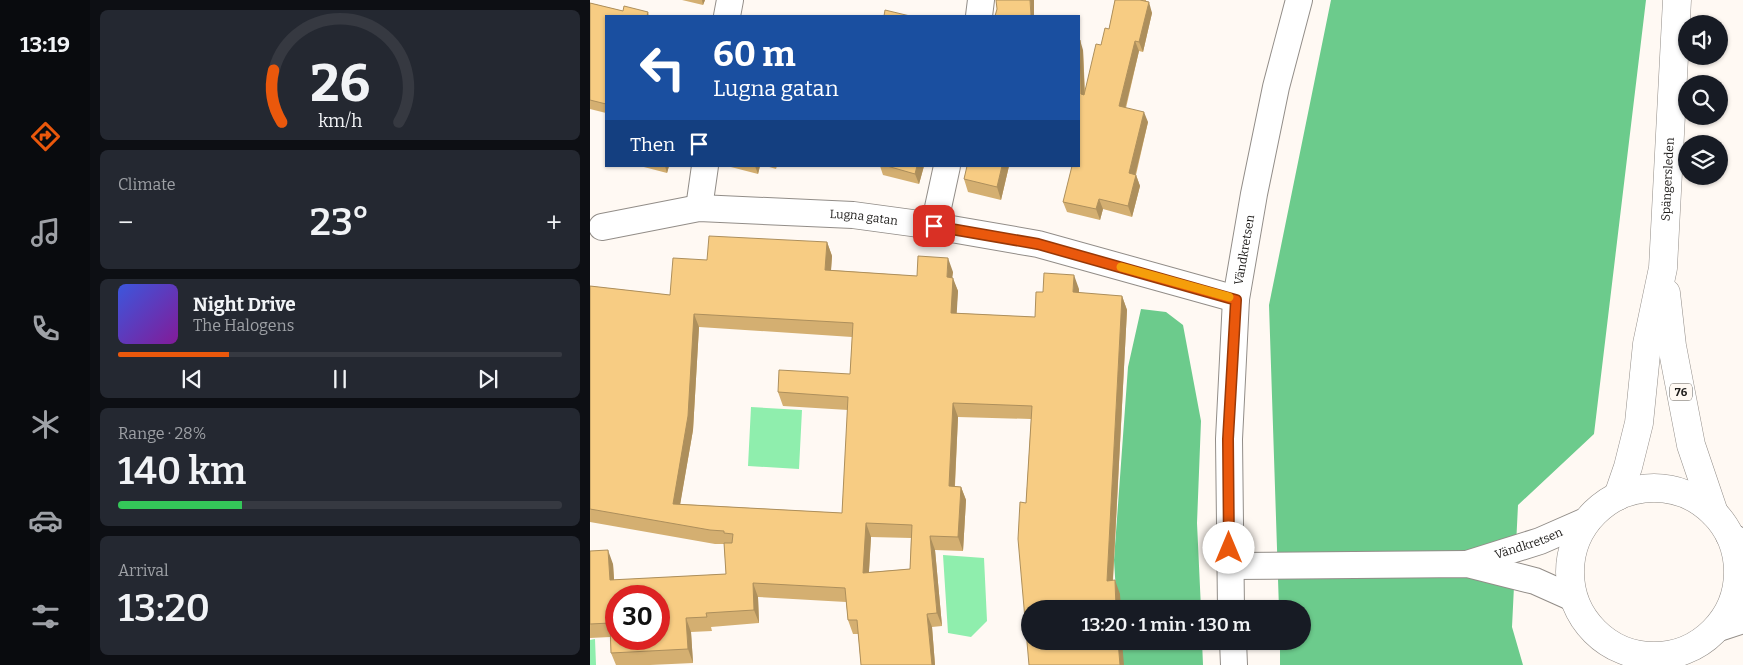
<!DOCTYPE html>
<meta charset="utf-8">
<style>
:root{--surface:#171b24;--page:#242831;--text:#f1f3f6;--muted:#9ea1a6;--line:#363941;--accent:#ea580c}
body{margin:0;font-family:Bitter,serif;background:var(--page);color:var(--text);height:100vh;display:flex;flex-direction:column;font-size:19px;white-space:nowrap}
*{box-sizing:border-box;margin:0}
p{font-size:16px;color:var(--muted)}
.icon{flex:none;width:28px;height:28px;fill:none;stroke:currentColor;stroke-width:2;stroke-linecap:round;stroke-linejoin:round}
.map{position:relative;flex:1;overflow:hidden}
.side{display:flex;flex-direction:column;gap:10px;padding:10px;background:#0d0f14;width:500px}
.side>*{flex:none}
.guide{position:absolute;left:15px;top:15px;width:475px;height:152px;border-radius:0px;box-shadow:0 1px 4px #0004;background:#1a4fa0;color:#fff;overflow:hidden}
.buttons{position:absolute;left:1088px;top:15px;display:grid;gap:10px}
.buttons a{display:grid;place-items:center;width:50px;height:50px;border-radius:50%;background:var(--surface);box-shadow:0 1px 4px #0004;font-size:25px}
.speed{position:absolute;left:15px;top:585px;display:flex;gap:10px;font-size:25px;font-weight:700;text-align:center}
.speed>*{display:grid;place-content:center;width:65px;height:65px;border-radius:50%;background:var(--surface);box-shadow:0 1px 4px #0004;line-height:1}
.speed .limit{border:8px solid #d22;background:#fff;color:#111}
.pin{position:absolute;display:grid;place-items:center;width:42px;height:42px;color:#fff;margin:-21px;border-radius:10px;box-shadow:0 2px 8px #0006}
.me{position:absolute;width:55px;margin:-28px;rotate:0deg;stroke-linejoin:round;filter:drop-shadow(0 0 4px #0008)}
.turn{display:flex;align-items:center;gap:18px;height:105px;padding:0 25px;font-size:22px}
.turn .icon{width:65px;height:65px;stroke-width:2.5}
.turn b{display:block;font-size:35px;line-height:42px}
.then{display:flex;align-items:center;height:48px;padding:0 25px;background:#0003;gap:10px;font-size:19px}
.big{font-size:38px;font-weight:600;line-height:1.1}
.side .tile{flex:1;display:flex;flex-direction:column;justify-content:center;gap:8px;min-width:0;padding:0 18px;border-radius:8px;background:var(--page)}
.side .dial{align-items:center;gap:0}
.dial svg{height:130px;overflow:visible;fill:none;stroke:var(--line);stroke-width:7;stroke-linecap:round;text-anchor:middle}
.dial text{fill:var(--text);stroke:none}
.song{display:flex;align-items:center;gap:15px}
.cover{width:60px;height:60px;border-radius:8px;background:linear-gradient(135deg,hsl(230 70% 55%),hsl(290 70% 35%))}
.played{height:5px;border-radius:2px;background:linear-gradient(90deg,var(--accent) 25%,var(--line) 25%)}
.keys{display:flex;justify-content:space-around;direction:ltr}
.heat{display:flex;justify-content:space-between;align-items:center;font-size:28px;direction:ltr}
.charge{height:8px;border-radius:4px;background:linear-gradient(90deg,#34c759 28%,var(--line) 0)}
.trip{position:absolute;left:431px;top:600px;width:290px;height:50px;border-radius:25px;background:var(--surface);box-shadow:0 1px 4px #0004;font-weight:600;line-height:50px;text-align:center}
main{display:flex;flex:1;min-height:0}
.menu{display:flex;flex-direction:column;width:90px;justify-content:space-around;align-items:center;background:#090b0e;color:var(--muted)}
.menu .icon{width:35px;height:35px}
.menu .selected{color:var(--accent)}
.menu b{font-size:22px;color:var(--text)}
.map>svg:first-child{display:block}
.green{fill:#8feead}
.forest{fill:#6ccb8c}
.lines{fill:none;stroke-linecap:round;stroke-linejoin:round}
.minor-casing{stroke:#928d88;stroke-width:28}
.primary-casing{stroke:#928d88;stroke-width:29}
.minor{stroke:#fff;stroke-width:26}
.primary{stroke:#fff;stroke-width:28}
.wall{fill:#d4af71;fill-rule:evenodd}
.shaded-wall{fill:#ad8f5c}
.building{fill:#f7cc83;stroke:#ad8f5c;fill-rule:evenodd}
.route-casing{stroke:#983908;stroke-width:12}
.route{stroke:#ea580c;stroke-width:9}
.slow{stroke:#f59e0b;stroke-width:9}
.labels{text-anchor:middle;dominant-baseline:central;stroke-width:5;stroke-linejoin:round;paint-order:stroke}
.shield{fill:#fff9f3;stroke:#615e5a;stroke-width:1}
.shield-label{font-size:11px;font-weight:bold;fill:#1d1b19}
.street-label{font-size:12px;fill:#1d1b19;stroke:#fff9f3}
</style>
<main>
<nav class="menu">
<b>13:19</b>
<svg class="icon selected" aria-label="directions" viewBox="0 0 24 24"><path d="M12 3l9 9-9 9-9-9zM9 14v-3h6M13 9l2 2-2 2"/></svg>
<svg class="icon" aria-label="music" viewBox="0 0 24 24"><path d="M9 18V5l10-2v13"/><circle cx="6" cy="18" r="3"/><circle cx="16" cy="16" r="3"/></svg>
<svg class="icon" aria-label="phone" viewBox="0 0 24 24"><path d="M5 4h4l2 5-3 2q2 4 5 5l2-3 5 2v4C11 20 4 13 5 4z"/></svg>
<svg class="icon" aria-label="climate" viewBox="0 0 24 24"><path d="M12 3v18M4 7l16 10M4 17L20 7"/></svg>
<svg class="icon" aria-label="car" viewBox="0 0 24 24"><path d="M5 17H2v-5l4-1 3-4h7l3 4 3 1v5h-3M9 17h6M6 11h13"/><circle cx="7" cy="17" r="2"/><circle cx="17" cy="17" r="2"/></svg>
<svg class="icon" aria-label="filters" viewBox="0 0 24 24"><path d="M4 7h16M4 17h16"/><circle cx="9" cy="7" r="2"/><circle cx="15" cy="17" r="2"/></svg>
</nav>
<section class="side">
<div class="tile dial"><svg viewBox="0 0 100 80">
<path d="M14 69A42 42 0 1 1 86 69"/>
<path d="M14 69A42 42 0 0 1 9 37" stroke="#ea580c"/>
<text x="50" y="56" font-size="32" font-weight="700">26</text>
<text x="50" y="72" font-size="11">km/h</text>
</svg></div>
<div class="tile"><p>Climate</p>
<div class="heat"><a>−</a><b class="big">23°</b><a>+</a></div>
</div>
<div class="tile">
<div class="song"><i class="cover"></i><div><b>Night Drive</b><p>The Halogens</p></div></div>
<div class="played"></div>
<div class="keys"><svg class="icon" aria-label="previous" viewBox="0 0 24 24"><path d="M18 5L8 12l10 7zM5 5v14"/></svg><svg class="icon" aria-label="pause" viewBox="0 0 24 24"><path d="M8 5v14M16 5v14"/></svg><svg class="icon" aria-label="next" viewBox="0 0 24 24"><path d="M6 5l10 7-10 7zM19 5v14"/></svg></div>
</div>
<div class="tile"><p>Range · 28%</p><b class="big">140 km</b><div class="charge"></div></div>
<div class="tile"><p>Arrival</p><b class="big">13:20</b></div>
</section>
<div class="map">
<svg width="1153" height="665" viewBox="0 0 1153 665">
<rect width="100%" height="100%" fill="#fff9f3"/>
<path class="green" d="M161,407L212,410L209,469L158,466Z
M353,555L394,558L397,621L381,637L358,633Z
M5,639L6,665H0V640Z"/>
<path class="forest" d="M741,0H1056L1004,434L928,505L922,627L933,665H690V641H712V609H689L679,305Z
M551,309L576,312L593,325L611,421L607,523L611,609H527L524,560L538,367Z
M528,641H612L613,665H529Z"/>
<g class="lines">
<defs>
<g id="minor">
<path d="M137,16L140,0"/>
<path d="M389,16L391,0"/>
<path d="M109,208L115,166"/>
<path d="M344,226L357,166"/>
<path id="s1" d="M12,227L109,208L263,215L344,226L448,244L646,299"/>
<path d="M1139,535L1153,543"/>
<path id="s2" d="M877,564L950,541L998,520"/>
<path d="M640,566L877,564L945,581L983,598"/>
<path id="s3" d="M641,609L639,439L646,299L664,194L686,87L709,0"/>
<path d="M1126,629L1153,620"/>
<path d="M643,641L644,665"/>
</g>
<g id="primary">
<path d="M1076,293L1082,346L1101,445L1124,513"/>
<circle cx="1064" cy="572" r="84"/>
<path id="s4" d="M1028,496L1038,467L1049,423L1057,344L1073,268L1087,0"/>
</g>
</defs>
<use href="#minor" class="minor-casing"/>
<use href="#primary" class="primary-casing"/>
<use href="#minor" class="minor"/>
<use href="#primary" class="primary"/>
</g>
<path class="wall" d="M92,0H115L113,5Z
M525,0H556V2L562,13L553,52L549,51L536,108L558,122L546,175L550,186L542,217L513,209L510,220L477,212L473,202L489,166L493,50L495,92L511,45L519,29Z
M0,3L33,11L58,12L59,16H16V113L0,109Z
M50,166H79L77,173Z
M137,166H170L168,174Z
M176,166H187L186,169Z
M290,166H334L329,184L293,175Z
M377,166H419L411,200L378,192L374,179Z
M237,242L242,256L241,270L327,276L363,272L362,278L368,291L366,313L445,317L453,292L489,289V293L532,296L537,310L523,581L530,594L436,503L441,419L368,417L365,486L371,487L376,500L373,551L345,550L352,626L342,627L345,665H271L268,634H263L258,620L256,602L168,597L169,623L121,627L122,631L101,632L103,663L60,665H26L21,653L20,637L0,638V551L23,564L24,580L136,574L134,544H125L0,522V286L80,295L117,260ZM109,327L262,337L260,374L188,392L193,406L258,410L252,513L90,504L103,430ZM281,537L321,538L320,569L279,572Z"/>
<path class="shaded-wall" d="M112,0H115L113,5Z
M440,0H444V16H441Z
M559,2L562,13L553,52L549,42Z
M490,40L493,50L495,105L491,94Z
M545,41L549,51L533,117L529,106Z
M554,112L558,122L543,184L539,173Z
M75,166H79L77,173Z
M165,166H170L168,174Z
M327,166H334L329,184L325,174Z
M412,166H419L411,200L407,187Z
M546,175L550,186L542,217L538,206Z
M509,199L513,209L510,220L506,209Z
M237,242L242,256L240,284L235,270Z
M358,258L363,272L362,279L363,278L368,291L366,326L361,313L357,277Z
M484,275L489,289L488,306L483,292Z
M532,296L537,310L522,595L517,581Z
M104,314L109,327L103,430L88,517L83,504Z
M363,403L368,417L364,500L359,486Z
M371,487L376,500L373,551L368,537Z
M276,523L281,537L278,586L273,573Z
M340,536L345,550L352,626L347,613Z
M18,550L23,564L25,594L20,580Z
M525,580L530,594L531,609H526Z
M163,583L168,597L169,623L164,610Z
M337,614L342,627L345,665H342Z
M96,618L101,632L103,663L98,649Z
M528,641H532L534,665H530Z"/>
<path class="building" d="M406,0H440L441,16H405L407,9Z
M525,0H550L559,2L549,42L545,41L529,106L554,112L539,173L546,175L538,206L509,199L506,209L473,202L482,166H489V39L490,40L491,94L494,95L506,44L511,45L515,28L519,29Z
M0,3L33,11L34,6L58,12L57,16H16V104L0,100Z
M295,10L320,16H294Z
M297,166H327L325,174Z
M377,166H412L407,187L374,179Z
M119,236L237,242L235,270L327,276L328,256L358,258L357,277L363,278L361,313L445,317L446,292H453L454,273L484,275L483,292L532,296L517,581L525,580L526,609H440V641H528L530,665H439L428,539L430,502L436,503L442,406L363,403L359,486L371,487L368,537L340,536L347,613L337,614L342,665H271L267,620H258L255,588L163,583L164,610L116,613L117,617L96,618L98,649L21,653L20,623L0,624V551L18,550L20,580L136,574L134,543H142L143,534L134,533V531L120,530L0,509V286L80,295L83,258L117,260ZM104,314L263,323L260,374L189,370L188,392L258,397L252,513L83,504L98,416ZM276,523L322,525L320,569L273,573ZM26,596H69V639H26Z"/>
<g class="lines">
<defs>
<path id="route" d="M344,226L448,244L646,300L638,439L639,548"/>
</defs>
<use href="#route" class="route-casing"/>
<use href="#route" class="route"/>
<path class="slow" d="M531,267L639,297"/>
</g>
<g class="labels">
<rect class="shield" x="1080" y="383.5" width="22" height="17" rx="4"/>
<g class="shield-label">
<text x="1091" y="392">76</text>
</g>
<g class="street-label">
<text stroke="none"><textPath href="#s4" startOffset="322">Spängersleden</textPath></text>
<text stroke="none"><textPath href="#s1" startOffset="264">Lugna gatan</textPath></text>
<text stroke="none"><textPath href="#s3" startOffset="360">Vändkretsen</textPath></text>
<text stroke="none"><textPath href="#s2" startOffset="65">Vändkretsen</textPath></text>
</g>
</g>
</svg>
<div class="buttons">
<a><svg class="icon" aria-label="sound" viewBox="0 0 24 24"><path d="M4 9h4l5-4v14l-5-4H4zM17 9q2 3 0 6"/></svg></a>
<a><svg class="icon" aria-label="search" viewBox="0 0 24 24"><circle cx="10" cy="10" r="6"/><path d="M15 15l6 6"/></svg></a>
<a><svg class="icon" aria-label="layers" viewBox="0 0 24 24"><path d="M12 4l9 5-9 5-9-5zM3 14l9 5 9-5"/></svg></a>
</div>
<div class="speed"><div class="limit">30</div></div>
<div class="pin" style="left:344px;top:226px;background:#d93025"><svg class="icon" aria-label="arrive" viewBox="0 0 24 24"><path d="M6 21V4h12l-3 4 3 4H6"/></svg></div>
<svg class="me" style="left:639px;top:548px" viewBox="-20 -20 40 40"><circle r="19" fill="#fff"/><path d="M0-13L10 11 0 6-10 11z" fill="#ea580c"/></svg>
<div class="trip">13:20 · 1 min · 130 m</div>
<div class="guide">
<div class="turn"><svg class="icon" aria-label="left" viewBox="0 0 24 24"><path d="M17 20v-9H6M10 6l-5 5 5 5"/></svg><div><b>60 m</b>Lugna gatan</div></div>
<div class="then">Then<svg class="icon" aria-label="arrive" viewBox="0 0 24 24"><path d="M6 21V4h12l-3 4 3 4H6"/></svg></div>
</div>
</div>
</main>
